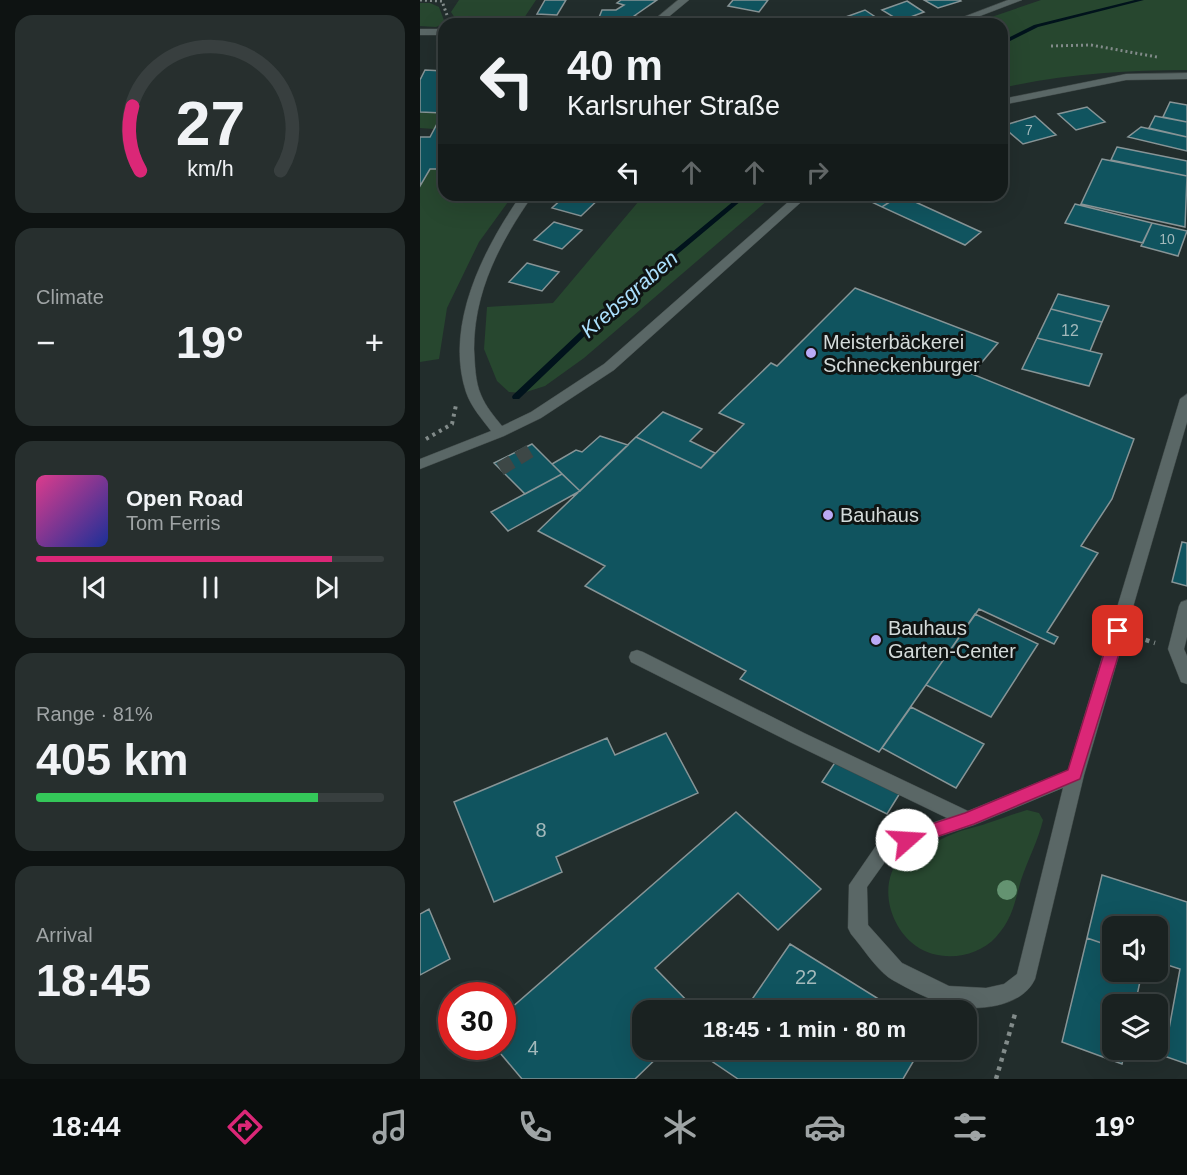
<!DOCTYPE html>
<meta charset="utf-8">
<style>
:root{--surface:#1a2221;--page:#272f2e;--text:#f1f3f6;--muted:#9fa4a5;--line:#383f3f;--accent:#db2777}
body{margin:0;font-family:Helvetica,sans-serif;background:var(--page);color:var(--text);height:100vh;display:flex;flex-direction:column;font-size:22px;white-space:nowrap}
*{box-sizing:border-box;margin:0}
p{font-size:20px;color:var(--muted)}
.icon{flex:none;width:33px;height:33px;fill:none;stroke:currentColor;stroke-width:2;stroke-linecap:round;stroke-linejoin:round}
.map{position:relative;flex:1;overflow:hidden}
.panel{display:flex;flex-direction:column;gap:15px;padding:15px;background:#0e1312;width:420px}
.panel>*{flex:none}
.hud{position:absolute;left:18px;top:18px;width:570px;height:183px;border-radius:18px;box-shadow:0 6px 24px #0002,0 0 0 2px var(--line);background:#1a2221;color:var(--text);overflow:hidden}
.controls{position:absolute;left:682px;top:916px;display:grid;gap:12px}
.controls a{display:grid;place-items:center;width:66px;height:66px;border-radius:12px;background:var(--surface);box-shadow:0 6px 24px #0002,0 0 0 2px var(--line);font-size:30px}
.speed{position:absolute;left:18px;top:982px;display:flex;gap:12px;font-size:30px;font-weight:700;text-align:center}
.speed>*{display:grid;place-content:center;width:78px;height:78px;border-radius:50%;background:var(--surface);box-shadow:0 6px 24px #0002,0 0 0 2px var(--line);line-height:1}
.speed .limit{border:9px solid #d22;background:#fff;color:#111}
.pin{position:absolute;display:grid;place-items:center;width:51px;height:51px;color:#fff;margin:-26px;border-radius:12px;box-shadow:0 3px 9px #0006}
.me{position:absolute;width:66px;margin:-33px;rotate:71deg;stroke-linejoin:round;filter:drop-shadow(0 0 4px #0008)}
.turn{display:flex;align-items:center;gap:21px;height:126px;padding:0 30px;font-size:27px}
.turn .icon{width:78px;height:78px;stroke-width:2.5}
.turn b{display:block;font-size:42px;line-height:51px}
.lanes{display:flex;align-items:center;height:57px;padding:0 30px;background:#0003;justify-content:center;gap:30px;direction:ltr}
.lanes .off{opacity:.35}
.big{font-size:45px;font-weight:800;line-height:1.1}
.panel .tile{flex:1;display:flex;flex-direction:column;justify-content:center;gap:9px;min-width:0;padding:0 21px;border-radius:18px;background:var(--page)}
.panel .dial{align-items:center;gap:0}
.dial svg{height:156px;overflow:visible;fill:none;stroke:var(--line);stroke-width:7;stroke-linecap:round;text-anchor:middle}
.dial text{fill:var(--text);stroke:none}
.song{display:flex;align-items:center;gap:18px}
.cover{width:72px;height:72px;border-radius:9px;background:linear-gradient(135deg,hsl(330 70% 55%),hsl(230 70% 35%))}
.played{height:6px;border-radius:3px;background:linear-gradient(90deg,var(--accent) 85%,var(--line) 85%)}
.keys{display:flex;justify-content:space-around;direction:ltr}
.heat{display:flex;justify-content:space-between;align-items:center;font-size:33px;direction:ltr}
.charge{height:9px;border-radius:4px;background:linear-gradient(90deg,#34c759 81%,var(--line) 0)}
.trip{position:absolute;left:212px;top:1000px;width:345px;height:60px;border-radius:18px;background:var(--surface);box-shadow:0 6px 24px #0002,0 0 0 2px var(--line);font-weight:800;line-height:60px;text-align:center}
.menu{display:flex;height:96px;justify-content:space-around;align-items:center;background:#0a0e0d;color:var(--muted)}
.menu .icon{width:42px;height:42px}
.menu .current{color:var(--accent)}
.menu b{font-size:27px;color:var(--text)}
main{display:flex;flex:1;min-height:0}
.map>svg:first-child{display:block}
.green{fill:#27472f}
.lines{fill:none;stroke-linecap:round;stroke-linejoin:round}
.stream{fill:#01131c;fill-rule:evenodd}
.building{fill:#10545f;stroke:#879496;stroke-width:1.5}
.minor-tunnel{stroke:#3d4746;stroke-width:14;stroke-dasharray:14 7;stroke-linecap:butt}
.minor-casing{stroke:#3f4847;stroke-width:1}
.path-far2{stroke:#828b8a;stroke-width:3;stroke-dasharray:2 3;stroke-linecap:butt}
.path-far1{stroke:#828b8a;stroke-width:4;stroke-dasharray:3 4.5;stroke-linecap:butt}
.path{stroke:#828b8a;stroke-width:4.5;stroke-dasharray:4 5;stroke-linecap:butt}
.minor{fill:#5a6766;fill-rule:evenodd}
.tree{fill:#649371}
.route{fill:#db2777;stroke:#8e194d;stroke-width:1.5}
.poi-dot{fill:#baaaf6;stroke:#0f1413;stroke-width:2}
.labels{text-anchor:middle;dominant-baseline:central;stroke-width:6;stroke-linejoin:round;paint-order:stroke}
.far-number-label{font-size:14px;fill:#a3b9bb}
.number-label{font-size:16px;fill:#a3b9bb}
.poi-label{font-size:20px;fill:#d4dbda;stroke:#0f1413;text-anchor:start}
.near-number-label{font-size:20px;fill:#a3b9bb}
.water-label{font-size:21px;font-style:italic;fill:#ace1fe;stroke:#0f1413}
</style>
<main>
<section class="panel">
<div class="tile dial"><svg viewBox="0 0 100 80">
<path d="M14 69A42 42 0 1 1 86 69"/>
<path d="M14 69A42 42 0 0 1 10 36" stroke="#db2777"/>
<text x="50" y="56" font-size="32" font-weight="700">27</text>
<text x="50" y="72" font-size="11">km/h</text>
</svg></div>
<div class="tile"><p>Climate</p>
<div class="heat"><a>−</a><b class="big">19°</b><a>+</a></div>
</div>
<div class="tile">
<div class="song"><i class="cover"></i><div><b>Open Road</b><p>Tom Ferris</p></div></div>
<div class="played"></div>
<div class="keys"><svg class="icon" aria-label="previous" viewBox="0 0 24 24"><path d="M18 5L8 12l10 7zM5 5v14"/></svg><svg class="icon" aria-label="pause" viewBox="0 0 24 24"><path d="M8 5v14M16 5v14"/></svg><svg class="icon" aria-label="next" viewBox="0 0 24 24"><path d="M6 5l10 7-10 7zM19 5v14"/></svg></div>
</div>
<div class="tile"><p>Range · 81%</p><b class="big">405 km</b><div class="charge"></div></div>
<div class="tile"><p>Arrival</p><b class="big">18:45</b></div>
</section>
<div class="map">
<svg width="767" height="1079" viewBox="0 0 767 1079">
<rect width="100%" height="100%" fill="#222d2c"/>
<path class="green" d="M39,0H116L100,24H39L31,12Z
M621,0H767V70C706,70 642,74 582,88V24H551Z
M0,3H10L19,7L25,23L16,27L0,26Z
M24,112V122H18L14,129L0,128V112Z
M10,169H24V195H93L59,242L27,308L19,359L0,362V186Z
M224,195H354L164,358L125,386L103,393L89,392L77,381L64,349L67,307L133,303Z
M607,810L619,813L623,820C618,841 608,859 601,880C595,902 592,920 576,937C557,958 520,963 496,946C468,926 457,881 483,855C491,847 502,846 512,843C520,841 526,836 533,834C544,829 557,827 568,823C581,819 593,814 607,810Z"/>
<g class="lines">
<path class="stream" d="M715,0H724L618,27L582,45V41L614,25Z
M321,195H328L197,305L99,399H93L92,397L93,395L193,301Z"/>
</g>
<path class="building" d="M125,0H146L137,15L117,14Z
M201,0H237L214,16L219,17L214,21L191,24L192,20H178L182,10H196L204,5L197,3Z
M313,0H348L339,12L308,6Z
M504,0H540L541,1L518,8Z
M487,1L504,12L480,21L462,10Z
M445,10L463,22L433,24L423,18Z
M264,17L295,20L293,24H260Z
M5,70L24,71L23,113L0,112V80Z
M750,102L767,105V122L743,117Z
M667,107L685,122L656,130L638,114Z
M615,116L636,135L603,144L582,126Z
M735,116L767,122V137L729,128Z
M18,122H24V169H10L0,186V137H10Z
M721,127L767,137V151L708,137Z
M697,147L767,161V176L691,160Z
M682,159L767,176L765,227L661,204Z
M146,195H183L161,216L132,208Z
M437,195H481L462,207Z
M480,195L561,232L545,245L462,207Z
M655,204L732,223L723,243L645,223Z
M134,222L162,230L142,249L114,240Z
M732,223L767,231L758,256L721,246Z
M107,263L139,272L122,291L89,282Z
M435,288L578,343L552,374L714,439L692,499L661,546L678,553L627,632L638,637L634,644L559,609L459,752L320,679L326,671L165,586L185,566L118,531L216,437L281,468L324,424L299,413L351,363L357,366Z
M638,294L689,306L682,322L631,309Z
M631,309L682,322L670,351L617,338Z
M617,338L682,354L669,386L602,369Z
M243,412L282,429L270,441L295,453L281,468L216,437Z
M180,436L208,445L160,491L132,464L156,450L162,452Z
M112,444L142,474L105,494L74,463Z
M142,474L160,491L88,531L71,512Z
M762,542L767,543V586L752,582Z
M555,614L618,644L571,717L506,685Z
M491,707L564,744L536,788L462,748Z
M246,733L278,793L136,857L142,872L74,902L34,802L187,738L195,755Z
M416,761L480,793L467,814L402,782Z
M316,812L401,889L358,930L318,893L235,968L277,1011H222V1050H245L215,1079H102L75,1047H82V1016Z
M682,875L767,902V1064L744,1056L760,969L738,962V927H693V947L667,938Z
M9,909L30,959L0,975V914Z
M667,938L693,947V972H722L715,1005H693V1050H705L702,1064L642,1042Z
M370,944L478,1011H324Z
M297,1050H500L483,1079H318L290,1060Z"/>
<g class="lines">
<path class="minor-tunnel" d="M80,469L115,448"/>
<defs>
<path id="minor" d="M258,0H269L240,24H229Z
M588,0H602L539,24H525Z
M0,29H24V35H0Z
M767,73V79L706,80L582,105V99L706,74Z
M101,195H113C80,242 54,291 54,349C55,365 55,381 61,395C66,407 74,416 82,426L111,412L184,364L376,195H389L194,370L121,418L84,436L0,469V459L71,431C62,419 51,407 46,392C24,325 64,248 101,195Z
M767,394V422L664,775L615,979C602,1008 555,1012 527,1005C516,1003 478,984 468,977C454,966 443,948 431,934L428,928L429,885L460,840L527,818L372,743L211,662L209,657L211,652L217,650L223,652L384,733L548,811L648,770L760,399ZM643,788L597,974L584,984L566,988L529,986L482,963L448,925L447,887L472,852L554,825Z
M767,600V637L764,649L767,656V684L761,682L748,649L759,606L761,602Z"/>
</defs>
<use href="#minor" class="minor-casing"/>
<path class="path-far2" d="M0,0L22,1L28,18
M631,46L671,45L737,57"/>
<path class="path-far1" d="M6,439L32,424L36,405"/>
<path class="path" d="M717,637L735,643
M576,1079L595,1014"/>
<use href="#minor" class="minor"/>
</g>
<circle class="tree" cx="587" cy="890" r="10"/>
<path class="route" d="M698,625L703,627L706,631L660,779L554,824L487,847L481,845L478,840L481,834L545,813L648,770L691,631L693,627Z"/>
<g class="poi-dot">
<circle cx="391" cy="353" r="6"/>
<circle cx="408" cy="515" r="6"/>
<circle cx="456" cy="640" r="6"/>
</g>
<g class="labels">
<g class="far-number-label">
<text x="609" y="130">7</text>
<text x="747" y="239">10</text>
</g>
<g class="number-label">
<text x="650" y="330">12</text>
</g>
<g class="poi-label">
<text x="403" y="342">Meisterbäckerei<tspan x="403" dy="23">Schneckenburger</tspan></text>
<text x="420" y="515">Bauhaus</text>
<text x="468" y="628">Bauhaus<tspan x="468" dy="23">Garten-Center</tspan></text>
</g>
<g class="near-number-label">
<text x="121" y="830">8</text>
<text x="386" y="977">22</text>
<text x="113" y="1048">4</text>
</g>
<g class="water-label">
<text transform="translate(209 294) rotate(-41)">Krebsgraben</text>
</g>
</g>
</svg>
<div class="controls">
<a><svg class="icon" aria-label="sound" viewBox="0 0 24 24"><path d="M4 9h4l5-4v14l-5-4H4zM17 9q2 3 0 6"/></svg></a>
<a><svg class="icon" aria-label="layers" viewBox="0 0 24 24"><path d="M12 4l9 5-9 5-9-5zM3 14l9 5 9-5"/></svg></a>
</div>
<div class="speed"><div class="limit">30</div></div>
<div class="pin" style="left:698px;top:631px;background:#d93025"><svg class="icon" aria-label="arrive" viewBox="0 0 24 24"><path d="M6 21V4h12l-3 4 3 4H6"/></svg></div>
<svg class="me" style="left:487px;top:840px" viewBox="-20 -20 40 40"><circle r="19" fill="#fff"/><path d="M0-13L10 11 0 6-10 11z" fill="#db2777"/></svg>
<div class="trip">18:45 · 1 min · 80 m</div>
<div class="hud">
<div class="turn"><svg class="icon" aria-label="left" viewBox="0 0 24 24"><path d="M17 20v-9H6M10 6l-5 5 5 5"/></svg><div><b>40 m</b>Karlsruher Straße</div></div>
<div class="lanes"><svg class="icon" aria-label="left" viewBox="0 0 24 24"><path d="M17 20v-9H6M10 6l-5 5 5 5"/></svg><svg class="icon off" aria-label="ahead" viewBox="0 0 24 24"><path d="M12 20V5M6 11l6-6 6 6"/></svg><svg class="icon off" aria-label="ahead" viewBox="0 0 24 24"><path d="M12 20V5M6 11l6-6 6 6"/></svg><svg class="icon off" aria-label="right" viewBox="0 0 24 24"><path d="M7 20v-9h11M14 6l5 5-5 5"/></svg></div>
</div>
</div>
</main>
<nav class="menu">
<b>18:44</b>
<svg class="icon current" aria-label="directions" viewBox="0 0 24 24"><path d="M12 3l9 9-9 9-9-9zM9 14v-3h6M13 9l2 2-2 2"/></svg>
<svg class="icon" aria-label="music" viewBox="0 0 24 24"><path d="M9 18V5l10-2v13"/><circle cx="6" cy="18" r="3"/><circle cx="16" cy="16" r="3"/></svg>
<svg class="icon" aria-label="phone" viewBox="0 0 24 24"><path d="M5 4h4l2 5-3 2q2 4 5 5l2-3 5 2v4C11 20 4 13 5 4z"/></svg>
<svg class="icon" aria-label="climate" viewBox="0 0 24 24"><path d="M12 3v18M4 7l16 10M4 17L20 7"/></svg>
<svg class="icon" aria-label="car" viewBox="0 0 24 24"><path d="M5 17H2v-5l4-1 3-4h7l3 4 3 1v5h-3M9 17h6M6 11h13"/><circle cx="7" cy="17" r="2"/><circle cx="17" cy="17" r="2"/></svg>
<svg class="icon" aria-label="filters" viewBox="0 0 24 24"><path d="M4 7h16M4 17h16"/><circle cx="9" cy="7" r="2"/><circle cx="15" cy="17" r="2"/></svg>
<b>19°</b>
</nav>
